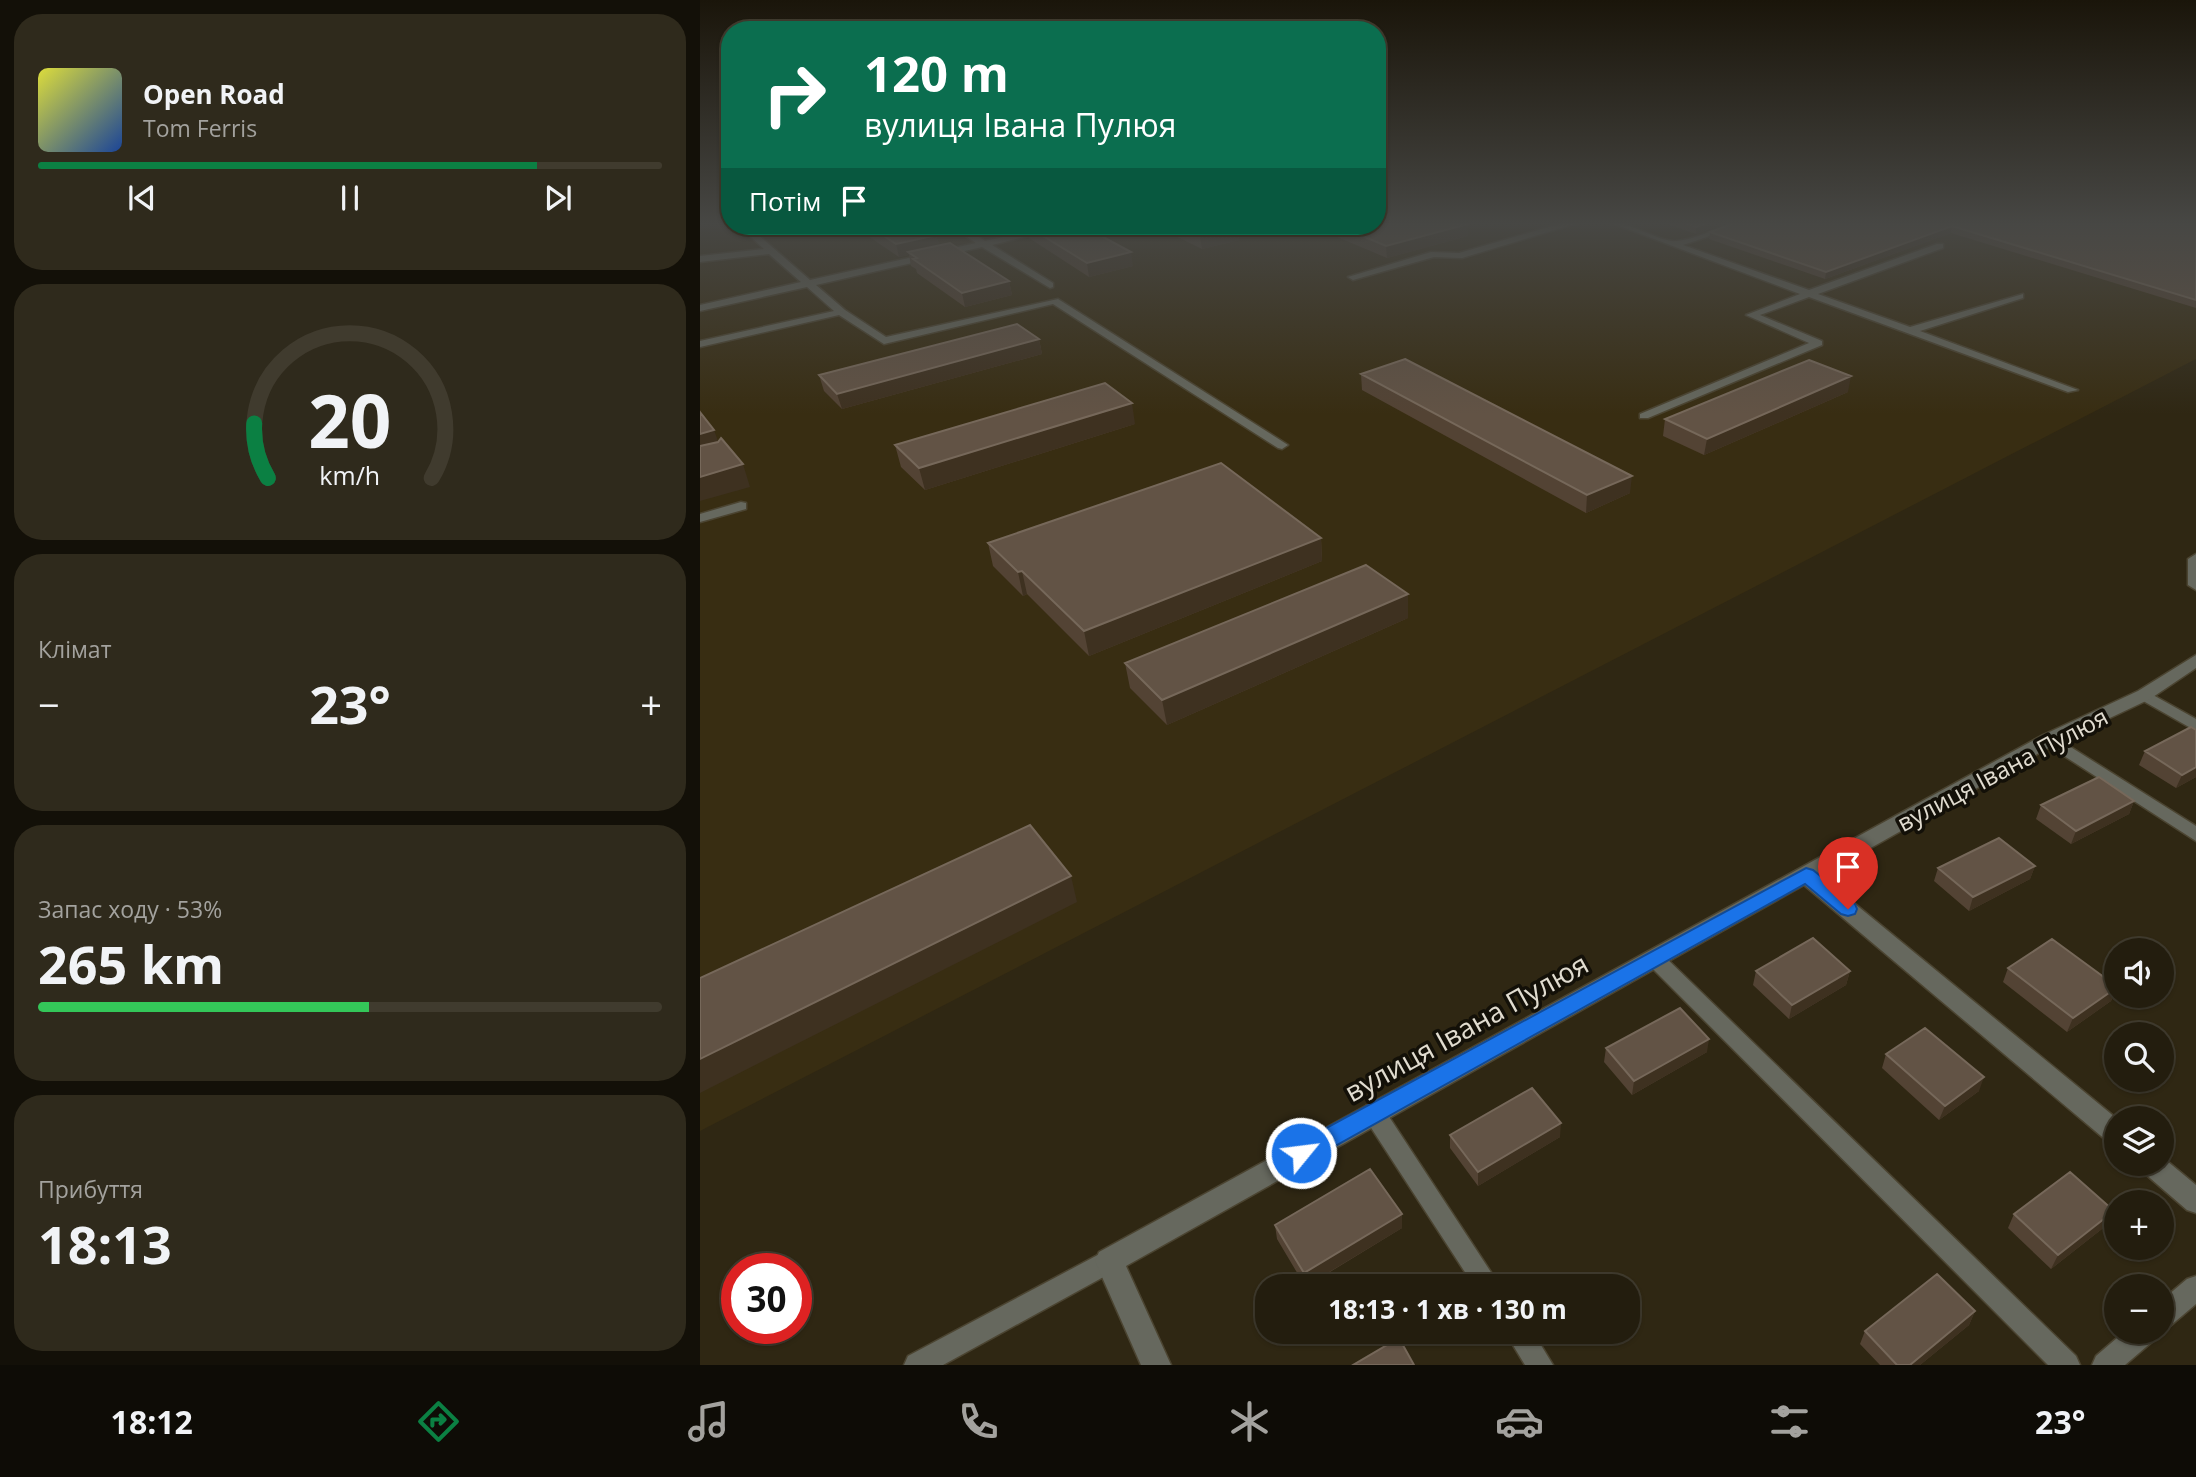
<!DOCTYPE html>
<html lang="uk">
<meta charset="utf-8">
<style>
:root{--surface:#231d0e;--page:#2f2a1c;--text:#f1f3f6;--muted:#a3a29e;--line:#403b2e;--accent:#0b8043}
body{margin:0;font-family:"Open Sans",sans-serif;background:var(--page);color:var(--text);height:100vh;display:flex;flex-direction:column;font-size:26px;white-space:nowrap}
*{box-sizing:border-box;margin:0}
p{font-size:23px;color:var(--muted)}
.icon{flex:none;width:38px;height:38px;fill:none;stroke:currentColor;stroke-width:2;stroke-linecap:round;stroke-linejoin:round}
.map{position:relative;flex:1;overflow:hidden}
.side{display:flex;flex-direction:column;gap:14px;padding:14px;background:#131008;width:700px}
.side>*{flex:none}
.hud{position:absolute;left:21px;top:21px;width:665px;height:214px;border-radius:28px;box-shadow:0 2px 5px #0004,0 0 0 2px var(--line);background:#0b6e4f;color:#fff;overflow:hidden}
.buttons{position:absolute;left:1404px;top:938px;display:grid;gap:14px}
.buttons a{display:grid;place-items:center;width:70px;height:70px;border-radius:50%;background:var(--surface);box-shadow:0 2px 5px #0004,0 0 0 2px var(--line);font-size:35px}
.speed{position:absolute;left:21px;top:1253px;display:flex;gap:14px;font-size:35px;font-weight:700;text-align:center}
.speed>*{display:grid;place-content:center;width:91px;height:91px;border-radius:50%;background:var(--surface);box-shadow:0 2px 5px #0004,0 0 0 2px var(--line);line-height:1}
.speed .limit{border:10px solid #d22;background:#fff;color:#111}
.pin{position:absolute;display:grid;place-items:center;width:60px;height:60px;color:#fff;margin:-72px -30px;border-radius:50% 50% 50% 0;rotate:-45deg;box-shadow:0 0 7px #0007}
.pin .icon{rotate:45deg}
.me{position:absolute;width:77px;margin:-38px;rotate:61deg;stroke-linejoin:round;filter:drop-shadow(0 0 5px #0008)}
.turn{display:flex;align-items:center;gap:24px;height:147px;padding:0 28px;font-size:32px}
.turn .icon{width:91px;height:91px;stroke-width:2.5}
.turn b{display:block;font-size:49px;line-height:60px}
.then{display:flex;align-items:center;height:66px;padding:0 28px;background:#0003;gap:14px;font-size:26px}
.big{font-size:52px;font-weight:700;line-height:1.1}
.side .card{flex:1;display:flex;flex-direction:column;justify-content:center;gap:10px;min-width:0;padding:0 24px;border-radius:28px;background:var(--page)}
.side .dial{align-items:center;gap:0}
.dial svg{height:182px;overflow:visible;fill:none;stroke:var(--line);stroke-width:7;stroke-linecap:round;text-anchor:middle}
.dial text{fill:var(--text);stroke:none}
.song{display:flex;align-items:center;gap:21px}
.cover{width:84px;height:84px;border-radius:10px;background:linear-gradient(135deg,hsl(60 70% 55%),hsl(220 70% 35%))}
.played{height:7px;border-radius:4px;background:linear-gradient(90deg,var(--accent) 80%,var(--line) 80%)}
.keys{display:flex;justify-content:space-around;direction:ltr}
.heat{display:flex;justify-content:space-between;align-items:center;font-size:38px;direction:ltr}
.charge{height:10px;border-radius:5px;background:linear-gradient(90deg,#34c759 53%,var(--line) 0)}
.trip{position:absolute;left:555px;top:1274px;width:385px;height:70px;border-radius:28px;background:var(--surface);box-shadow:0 2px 5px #0004,0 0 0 2px var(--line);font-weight:700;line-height:70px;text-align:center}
.dock{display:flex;height:112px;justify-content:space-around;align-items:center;background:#0e0c06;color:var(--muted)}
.dock .icon{width:49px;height:49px}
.dock .selected{color:var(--accent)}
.dock b{font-size:32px;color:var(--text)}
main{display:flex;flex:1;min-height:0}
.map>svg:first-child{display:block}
.built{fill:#382d12}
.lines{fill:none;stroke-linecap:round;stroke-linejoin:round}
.lane-casing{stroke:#4b4431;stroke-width:3}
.street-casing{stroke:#4b4431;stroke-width:3}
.lane{fill:#66685e;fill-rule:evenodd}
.street{fill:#66685e;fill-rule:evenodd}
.wall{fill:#534334}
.shaded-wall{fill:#3e3120}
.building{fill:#625345;stroke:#76685a;stroke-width:2}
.route{fill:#1a73e8;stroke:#114b97;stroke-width:2}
.labels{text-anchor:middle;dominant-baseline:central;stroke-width:7;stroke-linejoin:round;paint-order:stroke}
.street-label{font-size:24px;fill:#e1dcd0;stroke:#131008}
.near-street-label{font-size:28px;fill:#e1dcd0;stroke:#131008}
</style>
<main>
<section class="side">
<div class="card">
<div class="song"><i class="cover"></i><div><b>Open Road</b><p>Tom Ferris</p></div></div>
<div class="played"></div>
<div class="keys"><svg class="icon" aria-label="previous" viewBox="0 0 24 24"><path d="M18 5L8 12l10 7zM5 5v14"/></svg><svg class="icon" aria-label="pause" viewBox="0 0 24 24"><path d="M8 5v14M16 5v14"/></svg><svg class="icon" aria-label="next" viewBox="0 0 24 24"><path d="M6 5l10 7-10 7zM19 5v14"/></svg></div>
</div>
<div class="card dial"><svg viewBox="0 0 100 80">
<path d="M14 69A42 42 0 1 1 86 69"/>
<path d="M14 69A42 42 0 0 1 8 45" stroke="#0b8043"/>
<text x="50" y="56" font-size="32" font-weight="700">20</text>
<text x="50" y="72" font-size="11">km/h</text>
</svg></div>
<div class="card"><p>Клімат</p>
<div class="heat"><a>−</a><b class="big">23°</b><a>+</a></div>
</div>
<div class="card"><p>Запас ходу · 53%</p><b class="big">265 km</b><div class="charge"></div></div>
<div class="card"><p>Прибуття</p><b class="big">18:13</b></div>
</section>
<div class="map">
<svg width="1496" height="1365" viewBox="0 0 1496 1365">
<rect width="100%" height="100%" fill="#2f2713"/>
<path class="built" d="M0,222H30V226L1496,222V359L0,1131Z"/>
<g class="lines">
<defs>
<path id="lane" d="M866,222H881L762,258L734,257L653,280L648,277L731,252L759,253Z
M909,222C931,222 961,243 977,241C1003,238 1025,222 1051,222L983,245L1109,290L1237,244H1243V248L1118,294L1210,327L1323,294V298L1220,331L1378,390L1368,392L1109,297L1060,315L1122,341V345L948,418H940V414L1109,343L1046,315L1100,294Z
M39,226H48L110,280L276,243L251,226H261L285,241L353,226H367L292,245L353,283V287L350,288L282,247L116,285L145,310L186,337L358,299L588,445L582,449L578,448L353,304L184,344L139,315L0,347V341L134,311L107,287L0,311V305L101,282L69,254L0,262V256L64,249Z
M533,226H543L551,231L544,233Z
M41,502L46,503V509L0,522V514Z
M1444,690L1496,719V731L1438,698L1436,695L1438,692Z
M1350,734L1496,826V841L1344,743L1342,739Z
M955,951L962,954L1376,1356L1380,1365H1348L948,964L945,959L948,954Z
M674,1103L682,1106L800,1286H774L666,1120L663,1113L666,1106Z
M409,1249L418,1253L421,1261L418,1269L243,1365H204L208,1356Z
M1496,1276V1304L1470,1326L1461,1329V1301L1487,1279Z
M805,1332H833L853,1365H825Z
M1424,1332H1457L1453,1341L1425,1365H1392L1396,1356Z"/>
<path id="street" d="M1496,554V590L1488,585V559Z
M1496,655V668L1450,699L1357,743L1121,876L1416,1118V1144L1407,1141L1104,885L426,1266L471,1365H441L395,1261L399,1252L1343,735L1438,691Z
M1461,1156L1496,1185V1213L1487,1210L1443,1172L1439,1164H1461Z"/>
</defs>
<use href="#lane" class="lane-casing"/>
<use href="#street" class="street-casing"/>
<use href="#lane" class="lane"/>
<use href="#street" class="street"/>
</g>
<path class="wall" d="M962,222H1030L996,234Z
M1038,222H1496V308L1251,233L1125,279L1009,239L1010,232Z
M153,226H228L234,233L240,245L309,281L312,295L265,307L217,273L216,269L211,266L209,255L199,257Z
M308,226H383L433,266L389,277L329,238L327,229L317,231Z
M455,226H537L539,240L502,249Z
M611,226H677L768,236L687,258Z
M339,339L342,354L142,409L124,391L119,375Z
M661,374L930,493L886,513L662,390Z
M1148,392L1004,455L963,436L965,419Z
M435,424L225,490L201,467L195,445Z
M621,538L622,561L389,656L327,594L323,596L293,566L288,543Z
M708,618L467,725L430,688L425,663Z
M1496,730V777L1476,788L1439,765L1445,751Z
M1434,801L1429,814L1371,844L1336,819L1341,805Z
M1335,866L1330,879L1269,911L1234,881L1238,868Z
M1308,968L1416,986V990L1411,1001L1367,1032L1303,982Z
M1056,971H1150L1146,985L1089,1019L1053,985Z
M906,1048L1007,1052L932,1095L904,1062Z
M1186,1054L1279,1091L1239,1120L1182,1068Z
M750,1135L860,1137L778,1186L750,1148Z
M702,1214V1228L607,1286H605L577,1239L575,1225Z
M1314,1214L1407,1225L1351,1269L1308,1228Z
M1275,1311L1269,1325L1220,1365H1180L1160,1344L1165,1331Z"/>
<path class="shaded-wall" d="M1010,222H1030L996,234V227Z
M768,224V236L687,258L686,246Z
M316,226H326L327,229L317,231Z
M538,226L539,240L502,249L500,236Z
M1252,226L1251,233L1125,279L1126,272Z
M233,229L235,235H237L240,248L208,252L209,255L199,257L196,244Z
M431,252L433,266L389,277L387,263Z
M309,281L312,295L265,307L262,293Z
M339,339L342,354L142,409L137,394Z
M1151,376L1148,392L1004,455L1007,439Z
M432,403L435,424L225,490L219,468Z
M14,430L22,452L0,458V434Z
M43,464L50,487L0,501V477Z
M932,476L930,493L886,513L887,495Z
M621,538L622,561L389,656L384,631Z
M322,571L327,594L323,596L318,572Z
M708,594V618L467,725L462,700Z
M1496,767V777L1476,788L1482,775Z
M1434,801L1429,814L1371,844L1376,831Z
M1335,866L1330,879L1269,911L1273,897Z
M371,876L377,902L0,1093V1059Z
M1150,971L1146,985L1089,1019L1092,1005Z
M1416,988L1411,1001L1367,1032L1373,1018Z
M1009,1039L1007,1052L932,1095L934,1081Z
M1284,1077L1279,1091L1239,1120L1245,1106Z
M861,1123L860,1137L778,1186V1172Z
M1414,1211L1407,1225L1351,1269L1358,1255Z
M702,1214V1228L606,1286L604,1273Z
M1275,1311L1269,1325L1220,1365H1210Z"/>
<path class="building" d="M677,222H766L768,224L686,246L639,226H677Z
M983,222H1010L996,227Z
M1038,222H1496V300L1252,226L1126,272L1010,232Z
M169,226H228L233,229L229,230L237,235L196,244Z
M327,226H383L431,252L387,263Z
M480,226H538L500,236Z
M250,243L309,281L262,293L213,259L217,258L208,252Z
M317,324L339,339L137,394L119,375Z
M705,359L932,476L887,495L661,374Z
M1109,360L1151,376L1007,439L965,419Z
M405,383L432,403L219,468L195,445Z
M0,412L14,430L0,434Z
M21,438L43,464L0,477V446L18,442Z
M521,463L621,538L384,631L322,571L318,572L288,543Z
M666,565L708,594L462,700L425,663Z
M1491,727L1496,730V767L1482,775L1445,751Z
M1399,777L1434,801L1376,831L1341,805Z
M330,825L371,876L0,1059V978Z
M1299,838L1335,866L1273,897L1238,868Z
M1113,938L1150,971L1092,1005L1056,971Z
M1352,939L1416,986V988L1373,1018L1308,968Z
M980,1008L1009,1039L934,1081L906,1048Z
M1225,1028L1284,1077L1245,1106L1186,1054Z
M832,1088L861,1123L778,1172L750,1135Z
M670,1169L702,1214L604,1273L575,1225Z
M1370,1172L1414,1211L1358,1255L1314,1214Z
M1237,1274L1275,1311L1210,1365H1197L1165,1331Z
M699,1338L714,1365H653Z"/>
<linearGradient id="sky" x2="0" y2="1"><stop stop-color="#1a150a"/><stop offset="0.54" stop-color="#474744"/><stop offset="1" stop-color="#474744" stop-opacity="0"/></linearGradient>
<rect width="1496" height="414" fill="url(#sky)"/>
<path class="route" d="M1106,868L1113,870L1155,904L1157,909L1155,914L1148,916L1141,914L1105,884L610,1160L601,1163L593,1160L590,1153L593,1146Z"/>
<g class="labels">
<g class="street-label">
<text transform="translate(1302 769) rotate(-28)">вулиця Івана Пулюя</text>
</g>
<g class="near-street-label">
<text transform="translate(766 1027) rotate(-29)">вулиця Івана Пулюя</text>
</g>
</g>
</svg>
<div class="buttons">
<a><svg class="icon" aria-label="sound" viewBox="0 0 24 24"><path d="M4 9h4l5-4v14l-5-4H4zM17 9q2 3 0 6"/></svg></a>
<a><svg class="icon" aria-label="search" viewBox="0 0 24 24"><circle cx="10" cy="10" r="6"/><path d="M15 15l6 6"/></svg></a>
<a><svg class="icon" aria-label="layers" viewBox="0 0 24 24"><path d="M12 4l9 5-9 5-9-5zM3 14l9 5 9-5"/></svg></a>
<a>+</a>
<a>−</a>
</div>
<div class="speed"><div class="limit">30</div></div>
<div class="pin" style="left:1148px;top:909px;background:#d93025"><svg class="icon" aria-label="arrive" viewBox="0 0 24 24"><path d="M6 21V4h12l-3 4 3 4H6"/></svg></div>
<svg class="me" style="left:601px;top:1153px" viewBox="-20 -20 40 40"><circle r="17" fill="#1a73e8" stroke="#fff" stroke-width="3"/><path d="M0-11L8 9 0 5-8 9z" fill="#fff"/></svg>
<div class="trip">18:13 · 1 хв · 130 m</div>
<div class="hud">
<div class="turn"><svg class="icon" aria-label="right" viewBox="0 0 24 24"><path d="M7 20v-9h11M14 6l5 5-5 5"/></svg><div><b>120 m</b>вулиця Івана Пулюя</div></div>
<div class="then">Потім<svg class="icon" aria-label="arrive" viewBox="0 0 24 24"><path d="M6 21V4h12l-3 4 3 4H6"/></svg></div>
</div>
</div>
</main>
<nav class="dock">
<b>18:12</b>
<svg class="icon selected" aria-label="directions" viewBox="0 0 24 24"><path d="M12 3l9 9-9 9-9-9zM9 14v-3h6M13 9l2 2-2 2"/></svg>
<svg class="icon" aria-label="music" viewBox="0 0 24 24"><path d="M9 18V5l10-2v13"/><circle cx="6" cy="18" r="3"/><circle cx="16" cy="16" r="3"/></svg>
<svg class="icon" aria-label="phone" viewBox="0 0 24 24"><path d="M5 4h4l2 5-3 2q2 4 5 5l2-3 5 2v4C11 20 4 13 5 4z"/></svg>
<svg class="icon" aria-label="climate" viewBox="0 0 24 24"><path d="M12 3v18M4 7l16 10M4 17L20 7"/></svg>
<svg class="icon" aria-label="car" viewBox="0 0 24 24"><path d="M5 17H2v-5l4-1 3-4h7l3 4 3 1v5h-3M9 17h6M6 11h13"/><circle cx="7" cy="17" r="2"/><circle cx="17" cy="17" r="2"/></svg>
<svg class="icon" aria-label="filters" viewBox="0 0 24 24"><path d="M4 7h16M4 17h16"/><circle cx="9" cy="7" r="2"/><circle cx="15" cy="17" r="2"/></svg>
<b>23°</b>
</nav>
